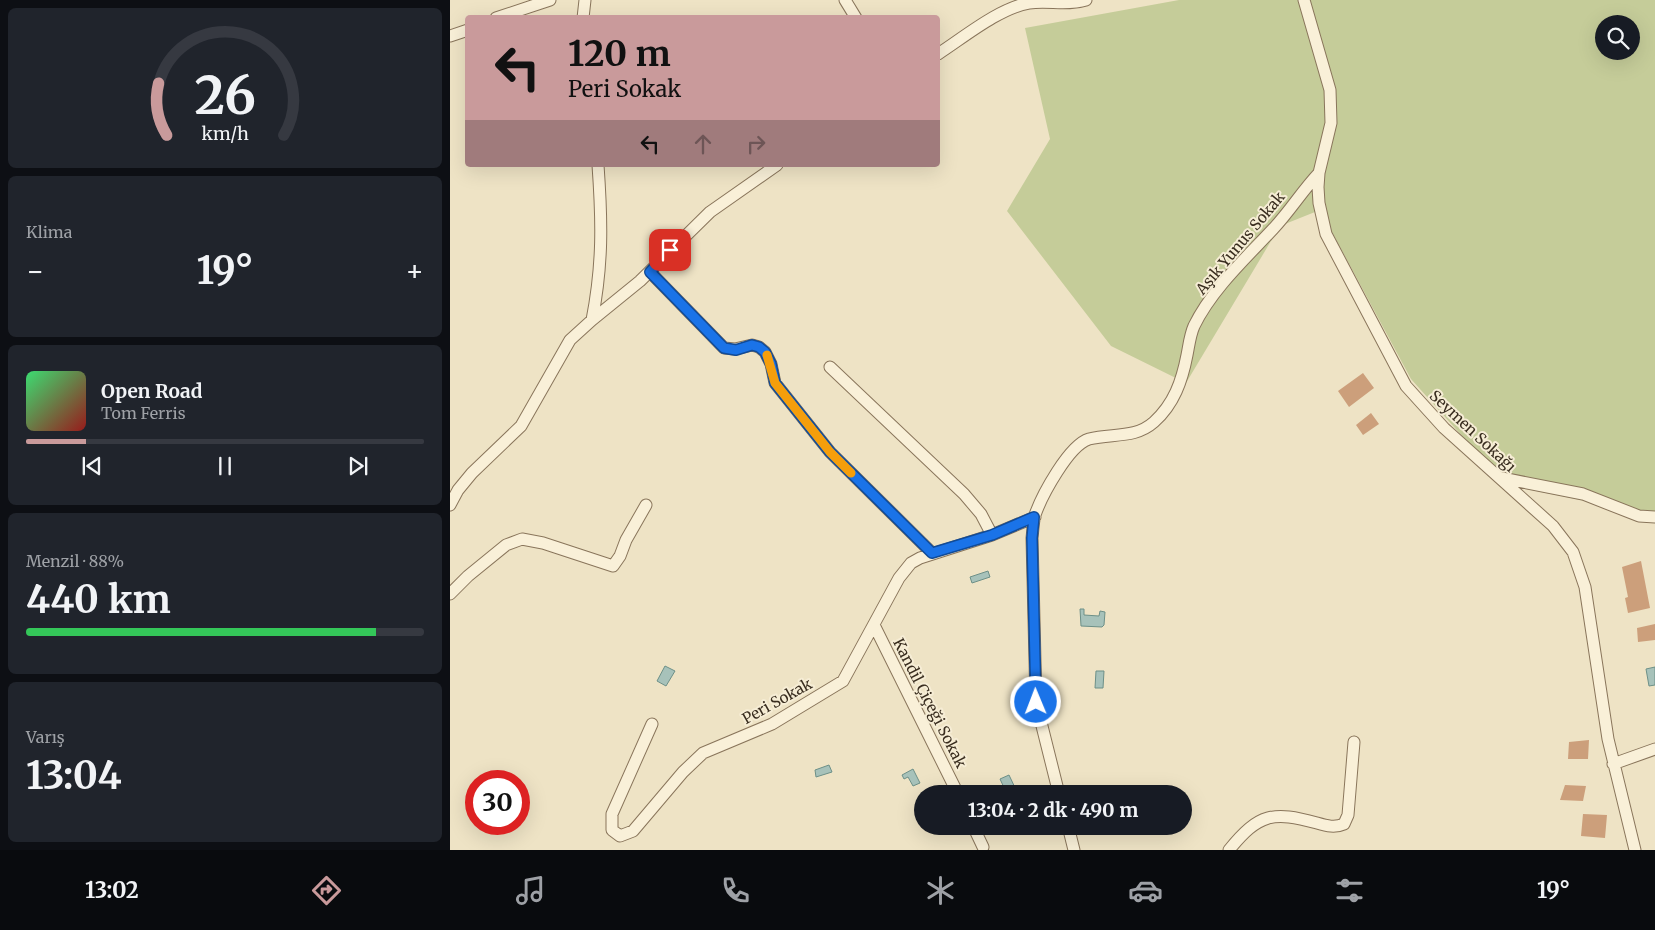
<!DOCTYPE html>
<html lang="tr">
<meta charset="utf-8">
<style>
:root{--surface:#171b24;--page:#20242c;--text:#f1f3f6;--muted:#9ea1a6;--line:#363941;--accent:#c99a9b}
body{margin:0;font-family:Merriweather,serif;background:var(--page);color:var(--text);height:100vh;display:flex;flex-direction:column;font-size:19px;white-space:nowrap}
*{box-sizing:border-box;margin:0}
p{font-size:16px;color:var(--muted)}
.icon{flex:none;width:28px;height:28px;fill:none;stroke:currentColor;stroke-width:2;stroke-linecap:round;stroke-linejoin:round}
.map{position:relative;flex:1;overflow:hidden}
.sheet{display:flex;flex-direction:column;gap:8px;padding:8px;background:#0d0f14;width:450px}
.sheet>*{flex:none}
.hud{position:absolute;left:15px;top:15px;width:475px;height:152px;border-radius:5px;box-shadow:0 5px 20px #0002;background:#c99a9b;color:#111;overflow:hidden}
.tools{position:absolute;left:1145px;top:15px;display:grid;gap:10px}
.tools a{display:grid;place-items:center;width:45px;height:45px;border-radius:50%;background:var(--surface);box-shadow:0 5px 20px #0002;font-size:25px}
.speed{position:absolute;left:15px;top:770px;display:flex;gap:10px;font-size:25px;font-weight:700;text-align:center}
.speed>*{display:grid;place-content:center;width:65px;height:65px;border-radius:50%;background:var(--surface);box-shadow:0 5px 20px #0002;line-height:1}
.speed .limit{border:8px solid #d22;background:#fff;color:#111}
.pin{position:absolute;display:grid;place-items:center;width:42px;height:42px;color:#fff;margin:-21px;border-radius:10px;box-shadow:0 2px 8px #0006}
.me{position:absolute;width:55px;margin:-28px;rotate:359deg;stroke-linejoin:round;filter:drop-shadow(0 0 4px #0008)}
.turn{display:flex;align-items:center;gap:18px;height:105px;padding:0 20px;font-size:22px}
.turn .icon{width:65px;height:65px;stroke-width:2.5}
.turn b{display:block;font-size:35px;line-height:42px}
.lanes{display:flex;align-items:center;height:48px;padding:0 20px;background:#0003;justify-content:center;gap:25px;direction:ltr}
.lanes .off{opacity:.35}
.big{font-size:38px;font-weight:700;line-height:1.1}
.sheet .widget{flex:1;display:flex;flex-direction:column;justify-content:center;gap:8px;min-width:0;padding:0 18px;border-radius:8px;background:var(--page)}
.sheet .dial{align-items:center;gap:0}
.dial svg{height:130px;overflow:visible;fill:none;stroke:var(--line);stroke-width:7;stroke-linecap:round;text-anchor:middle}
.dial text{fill:var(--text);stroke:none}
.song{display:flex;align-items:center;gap:15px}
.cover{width:60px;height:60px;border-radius:8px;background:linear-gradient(135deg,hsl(140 70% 55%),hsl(0 70% 35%))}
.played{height:5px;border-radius:2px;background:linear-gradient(90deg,var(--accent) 15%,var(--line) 15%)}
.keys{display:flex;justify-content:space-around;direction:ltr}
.heat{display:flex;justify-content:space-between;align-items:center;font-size:28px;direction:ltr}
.charge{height:8px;border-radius:4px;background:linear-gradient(90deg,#34c759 88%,var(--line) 0)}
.trip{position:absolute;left:464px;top:785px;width:278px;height:50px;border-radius:25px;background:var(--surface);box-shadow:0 5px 20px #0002;font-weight:700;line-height:50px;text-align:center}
.tab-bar{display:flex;height:80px;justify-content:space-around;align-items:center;background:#090b0e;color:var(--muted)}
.tab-bar .icon{width:35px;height:35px}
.tab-bar .current{color:var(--accent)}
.tab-bar b{font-size:22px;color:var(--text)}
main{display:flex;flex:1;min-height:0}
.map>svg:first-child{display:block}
.green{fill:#c5cc99;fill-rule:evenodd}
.water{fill:#a7c2ba;stroke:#6d9088}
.building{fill:#cc9f7b}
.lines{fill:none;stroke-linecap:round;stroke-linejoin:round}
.minor-casing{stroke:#89755b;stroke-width:13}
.minor{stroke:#f9f0d8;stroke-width:11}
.route-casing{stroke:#114b97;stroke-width:12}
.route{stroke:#1a73e8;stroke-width:9}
.slow{stroke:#f59e0b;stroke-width:9}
.labels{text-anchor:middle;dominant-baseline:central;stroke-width:4;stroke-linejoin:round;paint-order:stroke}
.street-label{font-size:15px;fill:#392d1f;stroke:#f6edd5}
</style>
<main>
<section class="sheet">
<div class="widget dial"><svg viewBox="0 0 100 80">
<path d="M14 69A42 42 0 1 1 86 69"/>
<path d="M14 69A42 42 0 0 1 9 37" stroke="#c99a9b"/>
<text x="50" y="56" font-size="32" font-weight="700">26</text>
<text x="50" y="72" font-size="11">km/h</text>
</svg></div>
<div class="widget"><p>Klima</p>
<div class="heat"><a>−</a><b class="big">19°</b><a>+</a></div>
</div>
<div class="widget">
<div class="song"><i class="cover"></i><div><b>Open Road</b><p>Tom Ferris</p></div></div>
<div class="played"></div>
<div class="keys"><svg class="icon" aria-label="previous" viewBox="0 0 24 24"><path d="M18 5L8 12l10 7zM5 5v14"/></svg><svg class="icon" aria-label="pause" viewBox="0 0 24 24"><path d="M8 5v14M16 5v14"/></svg><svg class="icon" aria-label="next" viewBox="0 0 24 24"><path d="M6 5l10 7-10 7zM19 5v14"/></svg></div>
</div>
<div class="widget"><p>Menzil · 88%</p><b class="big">440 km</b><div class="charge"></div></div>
<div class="widget"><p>Varış</p><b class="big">13:04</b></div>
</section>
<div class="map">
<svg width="1205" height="850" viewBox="0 0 1205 850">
<rect width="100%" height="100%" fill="#eee3c5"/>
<path class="green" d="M729,0H1205V515L1056,485L961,379L870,210L830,226L736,383L661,346L557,211L600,139L575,28ZM1154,24H1181V51H1154Z"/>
<path class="water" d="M538,571L540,577L522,583L520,577Z
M630,609H634V615L649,616L650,611L655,612L654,625L652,627L631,626Z
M215,666L225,671L216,686L207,681Z
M1205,667V685L1199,686L1196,669Z
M646,671H654L653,688H645Z
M379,765L382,772L366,777L365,770Z
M463,769L470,783L463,786L458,777L454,779L452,775Z
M559,775L568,794H557L550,779Z"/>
<path class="building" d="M913,373L924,388L899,407L888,391Z
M921,413L929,424L913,435L906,425Z
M1191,561L1200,608L1178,613L1175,598L1178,597L1172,567Z
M1205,624V640L1188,642L1187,628Z
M1139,740L1138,759H1118L1119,742Z
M1115,785L1136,786L1133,801L1110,800Z
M1133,814L1157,815L1155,838L1131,836Z"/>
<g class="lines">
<defs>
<path id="minor" d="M395,0L406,18
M854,0L880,90L881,123L869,173L868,187L869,203L876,234L956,386L994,428L1103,526L1123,552L1135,587L1158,739L1185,850
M46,18L100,0
M133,18L135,0
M0,36L18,30
M488,54C513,38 549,8 579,3C598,0 617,6 636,0
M200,272L274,348L285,349L302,345L309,347L315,352L321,364L325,383L380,452L482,553
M142,320C153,264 152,221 148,165
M380,367L514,494L531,514L542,535
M1052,478L1133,494L1189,516L1205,517
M0,505L8,490L22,473L71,426L120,340L142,320L190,281L260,212L327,165
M0,594L18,576L56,545L72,539L93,543L163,566L170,556L176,540L196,505
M424,625L508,794
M202,724L162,814V830L170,836L183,831L233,772L253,753L322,724L393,681L449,578L461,563L470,558L542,535L585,517
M1163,764L1205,749
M609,794L586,702L582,538C583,530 583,522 585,515C592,495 619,445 639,439C662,433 685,439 704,422C724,404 732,381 737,355C739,345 740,335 744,326C762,289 796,258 823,229C840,211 852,191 869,173
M523,826L533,847
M618,826L624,850
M779,850C809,813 823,811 867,823C877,826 885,828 894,824L898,815L904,742"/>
</defs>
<use href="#minor" class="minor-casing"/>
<use href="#minor" class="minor"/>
</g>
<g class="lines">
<defs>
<path id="route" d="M220,250L200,272L274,348L286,350L302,345L309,347L315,352L321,364L325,383L380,452L482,553L542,535L584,517L582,538L586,702"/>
</defs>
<use href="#route" class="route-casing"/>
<use href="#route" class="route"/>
<path class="slow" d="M317,355L325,383L380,452L401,473"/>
</g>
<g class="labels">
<g class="street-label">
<text transform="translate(790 243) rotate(-50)">Aşık Yunus Sokak</text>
<text transform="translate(1023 431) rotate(43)">Seymen Sokağı</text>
<text transform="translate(327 701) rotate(-29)">Peri Sokak</text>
<text transform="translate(480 703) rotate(63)">Kandil Çiçeği Sokak</text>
</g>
</g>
</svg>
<div class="tools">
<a><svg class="icon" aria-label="search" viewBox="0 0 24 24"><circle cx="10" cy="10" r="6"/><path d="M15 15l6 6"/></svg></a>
</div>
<div class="speed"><div class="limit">30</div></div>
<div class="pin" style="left:220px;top:250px;background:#d93025"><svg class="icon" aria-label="arrive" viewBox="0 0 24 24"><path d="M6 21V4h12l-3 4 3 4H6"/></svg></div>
<svg class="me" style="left:586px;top:702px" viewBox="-20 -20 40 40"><circle r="17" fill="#1a73e8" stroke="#fff" stroke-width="3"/><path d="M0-11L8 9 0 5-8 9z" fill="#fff"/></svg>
<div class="trip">13:04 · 2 dk · 490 m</div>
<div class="hud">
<div class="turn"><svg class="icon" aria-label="left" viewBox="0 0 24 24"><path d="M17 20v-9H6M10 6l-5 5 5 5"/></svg><div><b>120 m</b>Peri Sokak</div></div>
<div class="lanes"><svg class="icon" aria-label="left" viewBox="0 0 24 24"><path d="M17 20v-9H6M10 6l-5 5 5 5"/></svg><svg class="icon off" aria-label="ahead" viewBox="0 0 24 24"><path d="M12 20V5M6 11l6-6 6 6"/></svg><svg class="icon off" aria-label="right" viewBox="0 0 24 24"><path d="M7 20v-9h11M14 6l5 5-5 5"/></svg></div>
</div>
</div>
</main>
<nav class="tab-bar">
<b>13:02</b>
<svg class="icon current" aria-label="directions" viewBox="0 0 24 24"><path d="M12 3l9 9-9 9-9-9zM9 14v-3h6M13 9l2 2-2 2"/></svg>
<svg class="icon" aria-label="music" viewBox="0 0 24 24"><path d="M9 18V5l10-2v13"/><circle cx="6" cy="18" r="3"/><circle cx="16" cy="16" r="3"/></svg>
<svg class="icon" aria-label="phone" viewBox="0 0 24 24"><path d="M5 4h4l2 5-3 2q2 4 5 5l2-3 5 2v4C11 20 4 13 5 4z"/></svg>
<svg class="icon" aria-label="climate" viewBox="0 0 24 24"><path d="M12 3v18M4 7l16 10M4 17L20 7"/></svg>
<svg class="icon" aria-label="car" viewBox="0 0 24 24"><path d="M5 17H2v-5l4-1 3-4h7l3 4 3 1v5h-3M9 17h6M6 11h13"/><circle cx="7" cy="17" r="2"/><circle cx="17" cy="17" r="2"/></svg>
<svg class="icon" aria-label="filters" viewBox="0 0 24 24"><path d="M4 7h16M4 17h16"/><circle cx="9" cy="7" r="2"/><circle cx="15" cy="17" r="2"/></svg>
<b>19°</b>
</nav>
